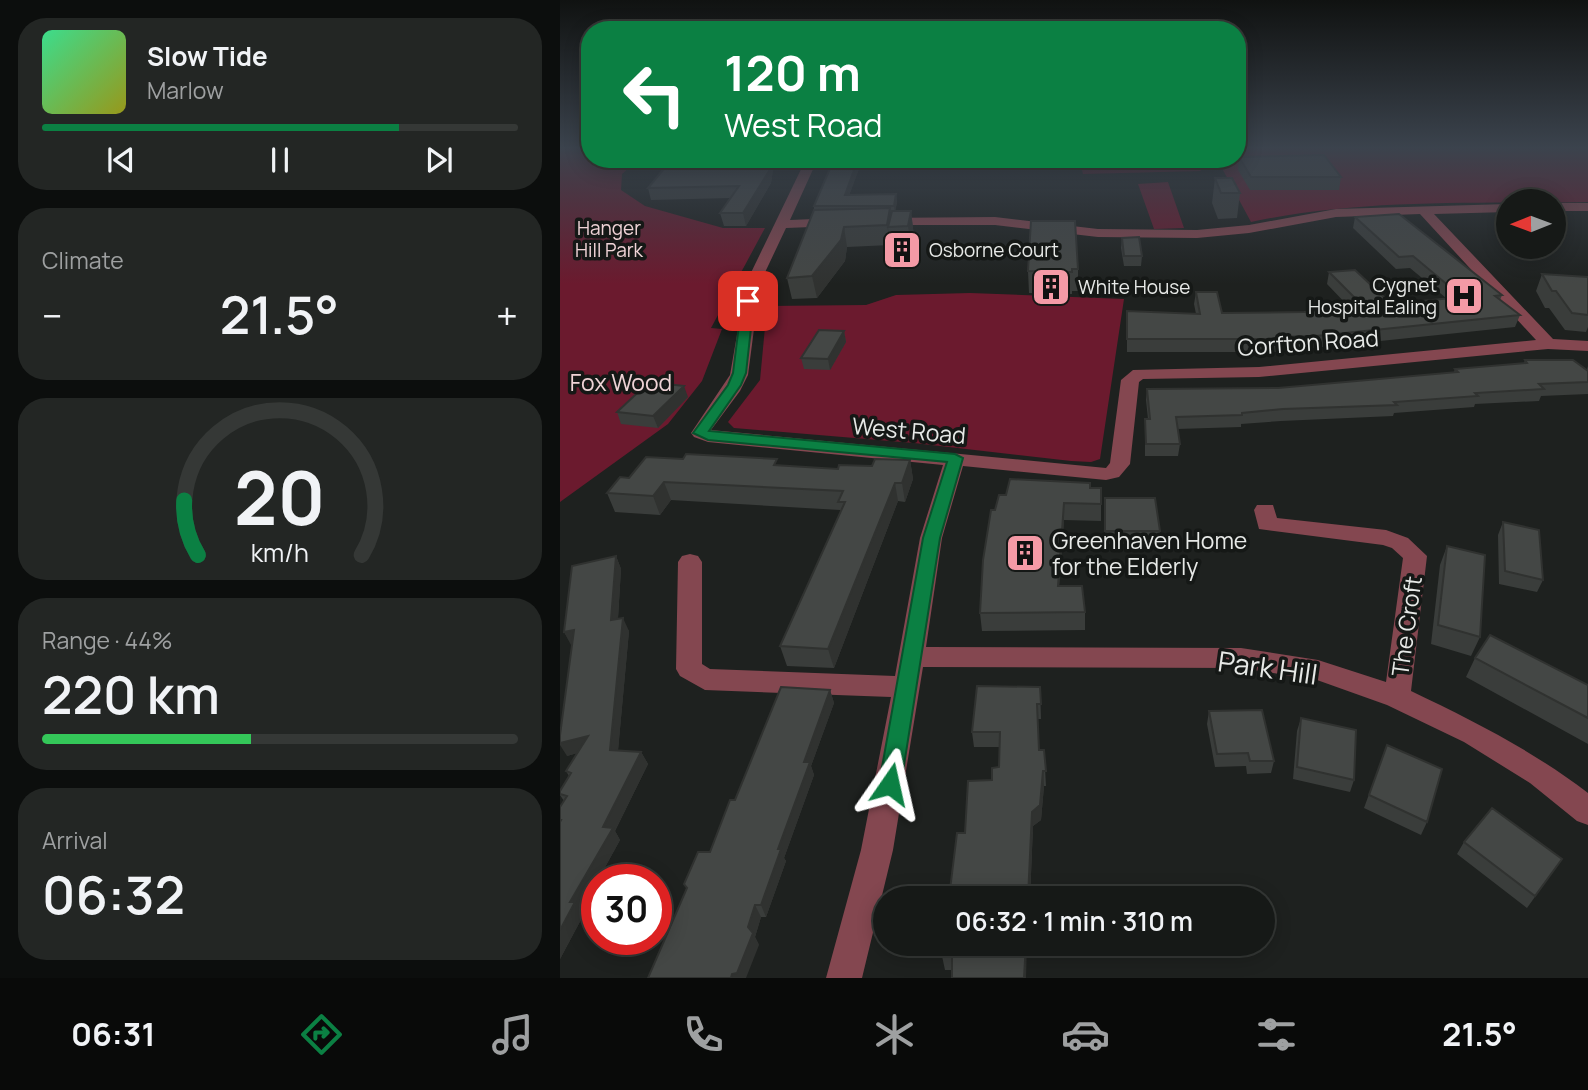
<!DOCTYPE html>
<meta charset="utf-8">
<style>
:root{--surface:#161917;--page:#232624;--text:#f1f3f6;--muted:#9ea0a1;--line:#353836;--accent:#0b8043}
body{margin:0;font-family:Manrope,sans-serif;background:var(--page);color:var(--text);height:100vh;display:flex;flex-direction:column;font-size:26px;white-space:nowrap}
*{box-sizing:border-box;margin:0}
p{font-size:23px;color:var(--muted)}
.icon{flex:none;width:38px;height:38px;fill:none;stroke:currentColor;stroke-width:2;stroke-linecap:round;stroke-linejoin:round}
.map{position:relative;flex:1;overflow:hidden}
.sheet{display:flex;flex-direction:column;gap:18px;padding:18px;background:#0c0e0d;width:560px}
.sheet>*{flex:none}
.top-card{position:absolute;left:21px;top:21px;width:665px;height:147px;border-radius:28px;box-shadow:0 4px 18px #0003,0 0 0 2px var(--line);background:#0b8043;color:#fff;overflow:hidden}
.needle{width:46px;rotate:269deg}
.fabs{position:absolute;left:936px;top:189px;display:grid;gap:14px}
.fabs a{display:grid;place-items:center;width:70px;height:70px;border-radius:50%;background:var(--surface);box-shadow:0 4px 18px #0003,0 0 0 2px var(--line);font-size:35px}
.speed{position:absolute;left:21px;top:864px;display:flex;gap:14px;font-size:35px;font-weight:700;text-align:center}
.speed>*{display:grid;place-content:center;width:91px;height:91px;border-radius:50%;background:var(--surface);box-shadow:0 4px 18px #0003,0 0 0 2px var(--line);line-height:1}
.speed .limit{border:10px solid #d22;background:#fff;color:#111}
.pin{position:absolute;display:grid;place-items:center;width:60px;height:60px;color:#fff;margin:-30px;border-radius:14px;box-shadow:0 4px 10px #0006}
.me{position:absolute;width:77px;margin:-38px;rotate:11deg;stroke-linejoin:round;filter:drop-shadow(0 0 5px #0008)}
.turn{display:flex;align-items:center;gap:24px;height:147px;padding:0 28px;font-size:32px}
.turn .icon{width:91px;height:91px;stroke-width:2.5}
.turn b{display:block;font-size:49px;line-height:60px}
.big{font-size:52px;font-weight:600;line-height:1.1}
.sheet .card{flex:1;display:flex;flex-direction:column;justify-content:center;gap:10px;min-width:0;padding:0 24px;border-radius:28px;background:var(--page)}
.sheet .dial{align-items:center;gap:0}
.dial svg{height:182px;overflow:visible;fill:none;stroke:var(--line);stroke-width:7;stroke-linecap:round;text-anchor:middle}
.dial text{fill:var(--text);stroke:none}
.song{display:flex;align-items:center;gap:21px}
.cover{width:84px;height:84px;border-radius:10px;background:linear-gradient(135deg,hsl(150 70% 55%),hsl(60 70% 35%))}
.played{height:7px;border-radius:4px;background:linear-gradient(90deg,var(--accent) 75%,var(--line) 75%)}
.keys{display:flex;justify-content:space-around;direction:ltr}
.heat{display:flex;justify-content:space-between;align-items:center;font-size:38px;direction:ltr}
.charge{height:10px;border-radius:5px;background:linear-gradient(90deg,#34c759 44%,var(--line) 0)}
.trip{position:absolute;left:313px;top:886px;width:402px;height:70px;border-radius:35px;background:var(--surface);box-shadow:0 4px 18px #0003,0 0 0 2px var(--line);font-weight:600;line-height:70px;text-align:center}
.tabs{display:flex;height:112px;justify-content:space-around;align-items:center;background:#090a09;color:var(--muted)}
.tabs .icon{width:49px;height:49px}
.tabs .active{color:var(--accent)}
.tabs b{font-size:32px;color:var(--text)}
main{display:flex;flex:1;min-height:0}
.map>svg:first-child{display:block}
.green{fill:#6b1a2e}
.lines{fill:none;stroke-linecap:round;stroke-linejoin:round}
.minor{fill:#844750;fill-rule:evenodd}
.wall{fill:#3a3d3b}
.shaded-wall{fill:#303230}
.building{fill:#444745;stroke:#303230;stroke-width:2}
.route{fill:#0b8043;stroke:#07532c;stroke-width:2}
.labels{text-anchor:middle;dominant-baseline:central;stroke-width:7;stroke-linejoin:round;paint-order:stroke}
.far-park-label{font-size:19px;fill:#efd3d6;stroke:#151816}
.far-poi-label{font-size:19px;fill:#e7e9e7;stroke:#151816;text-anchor:start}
.street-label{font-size:23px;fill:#e7e9e7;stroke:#151816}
.park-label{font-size:23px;fill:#efd3d6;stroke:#151816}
.poi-label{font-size:23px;fill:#e7e9e7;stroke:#151816;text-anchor:start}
.near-street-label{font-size:28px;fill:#e7e9e7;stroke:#151816}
</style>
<main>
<section class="sheet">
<div class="card">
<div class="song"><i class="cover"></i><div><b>Slow Tide</b><p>Marlow</p></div></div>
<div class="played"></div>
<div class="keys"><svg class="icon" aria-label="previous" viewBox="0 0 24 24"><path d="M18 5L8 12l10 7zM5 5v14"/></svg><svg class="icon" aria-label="pause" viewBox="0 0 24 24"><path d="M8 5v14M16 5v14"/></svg><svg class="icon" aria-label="next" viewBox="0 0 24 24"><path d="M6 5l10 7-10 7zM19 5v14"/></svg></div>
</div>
<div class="card"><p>Climate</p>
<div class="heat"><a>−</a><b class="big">21.5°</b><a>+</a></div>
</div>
<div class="card dial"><svg viewBox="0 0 100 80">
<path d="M14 69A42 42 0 1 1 86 69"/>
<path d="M14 69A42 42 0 0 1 8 45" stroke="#0b8043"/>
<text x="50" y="56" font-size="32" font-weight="700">20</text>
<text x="50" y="72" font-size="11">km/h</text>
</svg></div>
<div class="card"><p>Range · 44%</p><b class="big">220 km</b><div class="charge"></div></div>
<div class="card"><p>Arrival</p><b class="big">06:32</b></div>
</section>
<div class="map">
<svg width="1028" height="978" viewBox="0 0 1028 978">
<rect width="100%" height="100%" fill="#1e211f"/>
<path class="green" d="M0,147H30V159H79L62,174L61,190L85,206L163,228H205L151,328L162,329L142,381L108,424L0,502Z
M677,147H1028V202C919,204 802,198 691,222L657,159H677Z
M519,159H634L641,171L523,174Z
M608,182L624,228L594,229L578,184Z
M410,293L564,299L540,459L531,462L511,461L354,443L174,428L168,422L200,380L207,306L306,305L336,295Z"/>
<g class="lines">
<path class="minor" d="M246,159H334L338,166L332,169L324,163L255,165L230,220L277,218L284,222L277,226L226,228L200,283L188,375L180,391L151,430L546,468L550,463L561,380L573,370L699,367L976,340L860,214L776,217L689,233L637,238L538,237L435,225H323L317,221L318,218L435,217L538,229L637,230L689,225L776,209L948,204V212L874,214L993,339L1028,341V351L988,349L699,377L583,379L579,382L570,464L559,477L546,480L403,466L382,538L366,647L681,648L758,660L826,682L843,558L832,548L823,545L699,529L694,510L697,505H713L717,518L826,530L848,538L867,556L851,691C914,721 973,751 1028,793V825L1017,821L970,783L904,742L827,705L757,680L681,668L363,667L333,850L302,978H266L301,850L331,697L145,690L120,676L116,669L118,562L122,556L130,554L138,556L142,562V664L150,669L335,676L360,538L383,465L148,442L134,437L131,433L170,375L186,283Z
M994,203H1028V211H994Z"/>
</g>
<path class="wall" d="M679,157L781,177L779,190H690L678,170Z
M300,166L289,195L336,194L337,202L335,211H351L354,237L352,253L332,254L330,244V245L287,247L285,261L257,298L232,299L227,278L254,210V206Z
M213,170L211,183L186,226H164L160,213L170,198L91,200L88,188Z
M655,178L680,193L677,218L658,219L652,203Z
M795,217L942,295L940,300L960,315L955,327L753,348L718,349V352H567V323L636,314L634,304L636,292L662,313L744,312L789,307L767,284L769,272L828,301L852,302L886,298L850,268L836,269L793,228Z
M562,238L582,256L581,266H564L561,248Z
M518,269V291H512V294L469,293L468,271Z
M982,274L1028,277V327L1026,332L1005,330L989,308H985L976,291Z
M284,331L286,342L270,370L244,369L241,358Z
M965,360L1027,370L1028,366V394L981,396L979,401L915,404L914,407L834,413L833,416L721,421L681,424V427L617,429L620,444L618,456H585V419H588L586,400L587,389L718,388L894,372L895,369L964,363Z
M128,397L98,428L61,424L57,412Z
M350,460L353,479L345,502L338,501L274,668L227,666L220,646L281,512L280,510L111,500L100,515L55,512L47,493L69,478L219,465L278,469L312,466Z
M530,488L541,504V521L504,520L499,586L525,612V630L422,631L420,613L435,510L446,495Z
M545,498L600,531L599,544H545Z
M943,522L983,580L977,592L939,584L938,535Z
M887,546L920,637L911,656L871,644L880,565Z
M56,556L61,569L58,619L69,631L58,750L81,752L88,764L55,831L60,840L38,880H37V883L21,911L24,914L0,959V807L4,801L0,795V791L9,776L6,771L17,753L7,756L12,645L4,632Z
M915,658L1028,685V744L906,677Z
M480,687L481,719H478L479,750H484L486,786H484L481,820L473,826L470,898H389L405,833L439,767L440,747H414L412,732Z
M270,690L274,703L251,766L254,775L224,858L226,861L206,917H201L195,937L199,945L127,889L150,852L175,800Z
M649,711L714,761L711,773L687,774L686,766L655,767L647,724Z
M741,718L794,780L790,792L733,779L737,731Z
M827,745L867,822L861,835L804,808Z
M904,842L1002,859L967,908L897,854Z
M467,943L392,970H385L382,956Z"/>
<path class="shaded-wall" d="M210,159H223L213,170L211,183L186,226L183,213Z
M299,159L300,166L286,204L285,195Z
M336,194L337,202L335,214L334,206Z
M330,208L333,227H328L330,245L327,225Z
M351,211L354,237L352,253L348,226Z
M284,227L287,247L285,261L257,298L252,276Z
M284,331L286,342L270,370L268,359Z
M124,386L128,397L98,428L93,416Z
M350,460L353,479L345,502L342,483Z
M104,482L111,500L100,515L93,496Z
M335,483L338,501L274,668L268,649Z
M504,503V520L498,603V586Z
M56,556L61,569L57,633L51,620Z
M63,618L69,631L57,762L50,750Z
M14,630L20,642L11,645L4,632Z
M270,690L274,703L251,766L254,775L224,858L226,861L206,917L201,905L244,762Z
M28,736L35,748L7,756L0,745V743Z
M81,752L88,764L55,831L60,840L38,880H37V883L21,911L24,914L0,959V930L10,902L43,827Z
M483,771L484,786L481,820L473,826L470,898H468L472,812Z
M195,905L201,917L195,937L199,945L186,978H171Z
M466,943H467L466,978H464Z"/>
<path class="building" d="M764,155L781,177H691L679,157Z
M112,159H210L209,171L183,213H160L179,186L88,188Z
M274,159H298L285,195L336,194L334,206H254Z
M655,178H672L680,193H661Z
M330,208L327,225L284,227L281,240L252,276L227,278L254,210Z
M332,211H351L348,226L328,227Z
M839,214L942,295L935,296L960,315L756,336L719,337L720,339H567V311L640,314L636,292H657L662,313L744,312L802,305L769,272L795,270L828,301L849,299L852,302L902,297L853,256L839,257L795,217Z
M471,221H515L518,269H512V272L468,271Z
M579,237L582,256H564L562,238Z
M982,274L1028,277V315L1012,313L996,291H992Z
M259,330L284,331L268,359L241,358Z
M965,360H1013L1028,371V382L979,384L984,389L915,393L918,396L834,402L837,405L723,409L682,413V415L616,417L620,444H586L585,419H590L587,389L718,388L898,372L895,369L967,363Z
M89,382L124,386L93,416L57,412Z
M126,454L217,459L214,465L278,469L279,465L312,466L315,459L350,460L342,483H335L268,649L220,646L285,502H278L283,491L104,482L93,496L47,493L60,477L69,478L86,457L123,459Z
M450,479L530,483V488H541V504L504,503L498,586H522L525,612L420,613L423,560L431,510H435L439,495H446Z
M545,498H595L600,531H545Z
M943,522L979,530L983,580L945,571Z
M887,546L925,555L920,637L878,625Z
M56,556L51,620L63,618L50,750L81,752L43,827L53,828L10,902H15L0,930V822L1,820H0V807L7,796L0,794V791L11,773L6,771L28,736L0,743V735L14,630L4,632L12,566Z
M930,635L1028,685V718L915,658Z
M417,686L480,687L481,704H477L479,750H484L486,771H483L480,805L472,812L468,898H389L397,833H405L408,781L432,780V768L439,767L440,732H412Z
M221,687L270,690L244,762H250L218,849H221L201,905H195L188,927L193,933L177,973L172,974L171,978H88L127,888L124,884L138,852H150L170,800H175Z
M702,710L714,761H690L688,753L657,754L649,711Z
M741,718L796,730L794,780L737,767Z
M827,745L882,769L867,822L809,795Z
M932,808L1002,859L975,896L904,842Z
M384,943H466L464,978H392V957L382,956Z"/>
<linearGradient id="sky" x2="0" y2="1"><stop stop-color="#101211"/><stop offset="0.52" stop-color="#3b434d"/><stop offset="1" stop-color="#3b434d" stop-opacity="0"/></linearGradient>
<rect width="1028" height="284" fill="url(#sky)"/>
<path class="route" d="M188,298L194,301L186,373L181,385L149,431L395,454L403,458L380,538L341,784L338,791L330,794L322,791L319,784L363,538L387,462L148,440L133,433L168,385L173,373L182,301Z"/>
<defs>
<symbol id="building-square" viewBox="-11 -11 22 22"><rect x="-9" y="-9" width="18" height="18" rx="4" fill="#f49aa6" stroke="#151816"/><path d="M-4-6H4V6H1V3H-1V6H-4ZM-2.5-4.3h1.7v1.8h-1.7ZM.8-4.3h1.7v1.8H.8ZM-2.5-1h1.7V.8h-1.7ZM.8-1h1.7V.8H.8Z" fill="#111"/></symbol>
<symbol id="hospital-square" viewBox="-11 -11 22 22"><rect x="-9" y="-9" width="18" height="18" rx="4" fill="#f49aa6" stroke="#151816"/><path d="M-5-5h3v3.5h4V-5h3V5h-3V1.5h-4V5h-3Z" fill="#111"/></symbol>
</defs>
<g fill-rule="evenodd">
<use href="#building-square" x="320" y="228" width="44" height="44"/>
<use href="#building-square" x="469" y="265" width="44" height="44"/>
<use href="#hospital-square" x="882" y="274" width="44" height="44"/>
<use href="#building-square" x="443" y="531" width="44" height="44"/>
</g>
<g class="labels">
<g class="far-park-label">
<text x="49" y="228">Hanger<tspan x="49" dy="22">Hill Park</tspan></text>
</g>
<g class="far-poi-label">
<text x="369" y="250">Osborne Court</text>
<text x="877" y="285" text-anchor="end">Cygnet<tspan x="877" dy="22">Hospital Ealing</tspan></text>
<text x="518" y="287">White House</text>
</g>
<g class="street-label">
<text transform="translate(748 342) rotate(-4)">Corfton Road</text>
<text transform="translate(349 430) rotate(5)">West Road</text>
<text transform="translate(846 626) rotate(-82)">The Croft</text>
</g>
<g class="park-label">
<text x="61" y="382">Fox Wood</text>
</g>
<g class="poi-label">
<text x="492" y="540">Greenhaven Home<tspan x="492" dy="26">for the Elderly</tspan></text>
</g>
<g class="near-street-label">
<text transform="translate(708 667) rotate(8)">Park Hill</text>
</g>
</g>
</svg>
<div class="fabs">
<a><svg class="needle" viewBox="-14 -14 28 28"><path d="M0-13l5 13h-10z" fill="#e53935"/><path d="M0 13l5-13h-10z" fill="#9ea0a1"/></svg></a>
</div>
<div class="speed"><div class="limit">30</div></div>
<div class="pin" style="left:188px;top:301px;background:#d93025"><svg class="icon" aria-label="arrive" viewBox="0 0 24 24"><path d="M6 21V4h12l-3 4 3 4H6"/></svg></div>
<svg class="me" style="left:330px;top:784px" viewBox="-20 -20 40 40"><path d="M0-17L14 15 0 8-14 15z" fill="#0b8043" stroke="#fff" stroke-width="4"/></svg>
<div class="trip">06:32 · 1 min · 310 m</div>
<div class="top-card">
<div class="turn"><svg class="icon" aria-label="left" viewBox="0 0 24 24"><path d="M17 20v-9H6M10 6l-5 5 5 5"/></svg><div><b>120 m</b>West Road</div></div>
</div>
</div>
</main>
<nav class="tabs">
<b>06:31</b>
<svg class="icon active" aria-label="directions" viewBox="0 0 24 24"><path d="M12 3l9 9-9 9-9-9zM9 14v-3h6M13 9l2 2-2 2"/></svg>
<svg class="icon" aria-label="music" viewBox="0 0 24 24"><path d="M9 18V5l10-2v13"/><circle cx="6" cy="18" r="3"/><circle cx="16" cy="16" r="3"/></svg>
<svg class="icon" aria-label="phone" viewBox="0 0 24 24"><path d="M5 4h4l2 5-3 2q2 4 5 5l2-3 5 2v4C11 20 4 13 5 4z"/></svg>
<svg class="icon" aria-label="climate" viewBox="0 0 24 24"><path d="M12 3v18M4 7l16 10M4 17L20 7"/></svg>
<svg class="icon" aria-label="car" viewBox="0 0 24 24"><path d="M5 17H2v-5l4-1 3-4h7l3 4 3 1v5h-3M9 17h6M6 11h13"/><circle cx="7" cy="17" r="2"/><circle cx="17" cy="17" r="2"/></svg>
<svg class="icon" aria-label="filters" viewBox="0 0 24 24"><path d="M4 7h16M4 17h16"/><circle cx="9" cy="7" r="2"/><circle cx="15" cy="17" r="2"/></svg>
<b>21.5°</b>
</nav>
